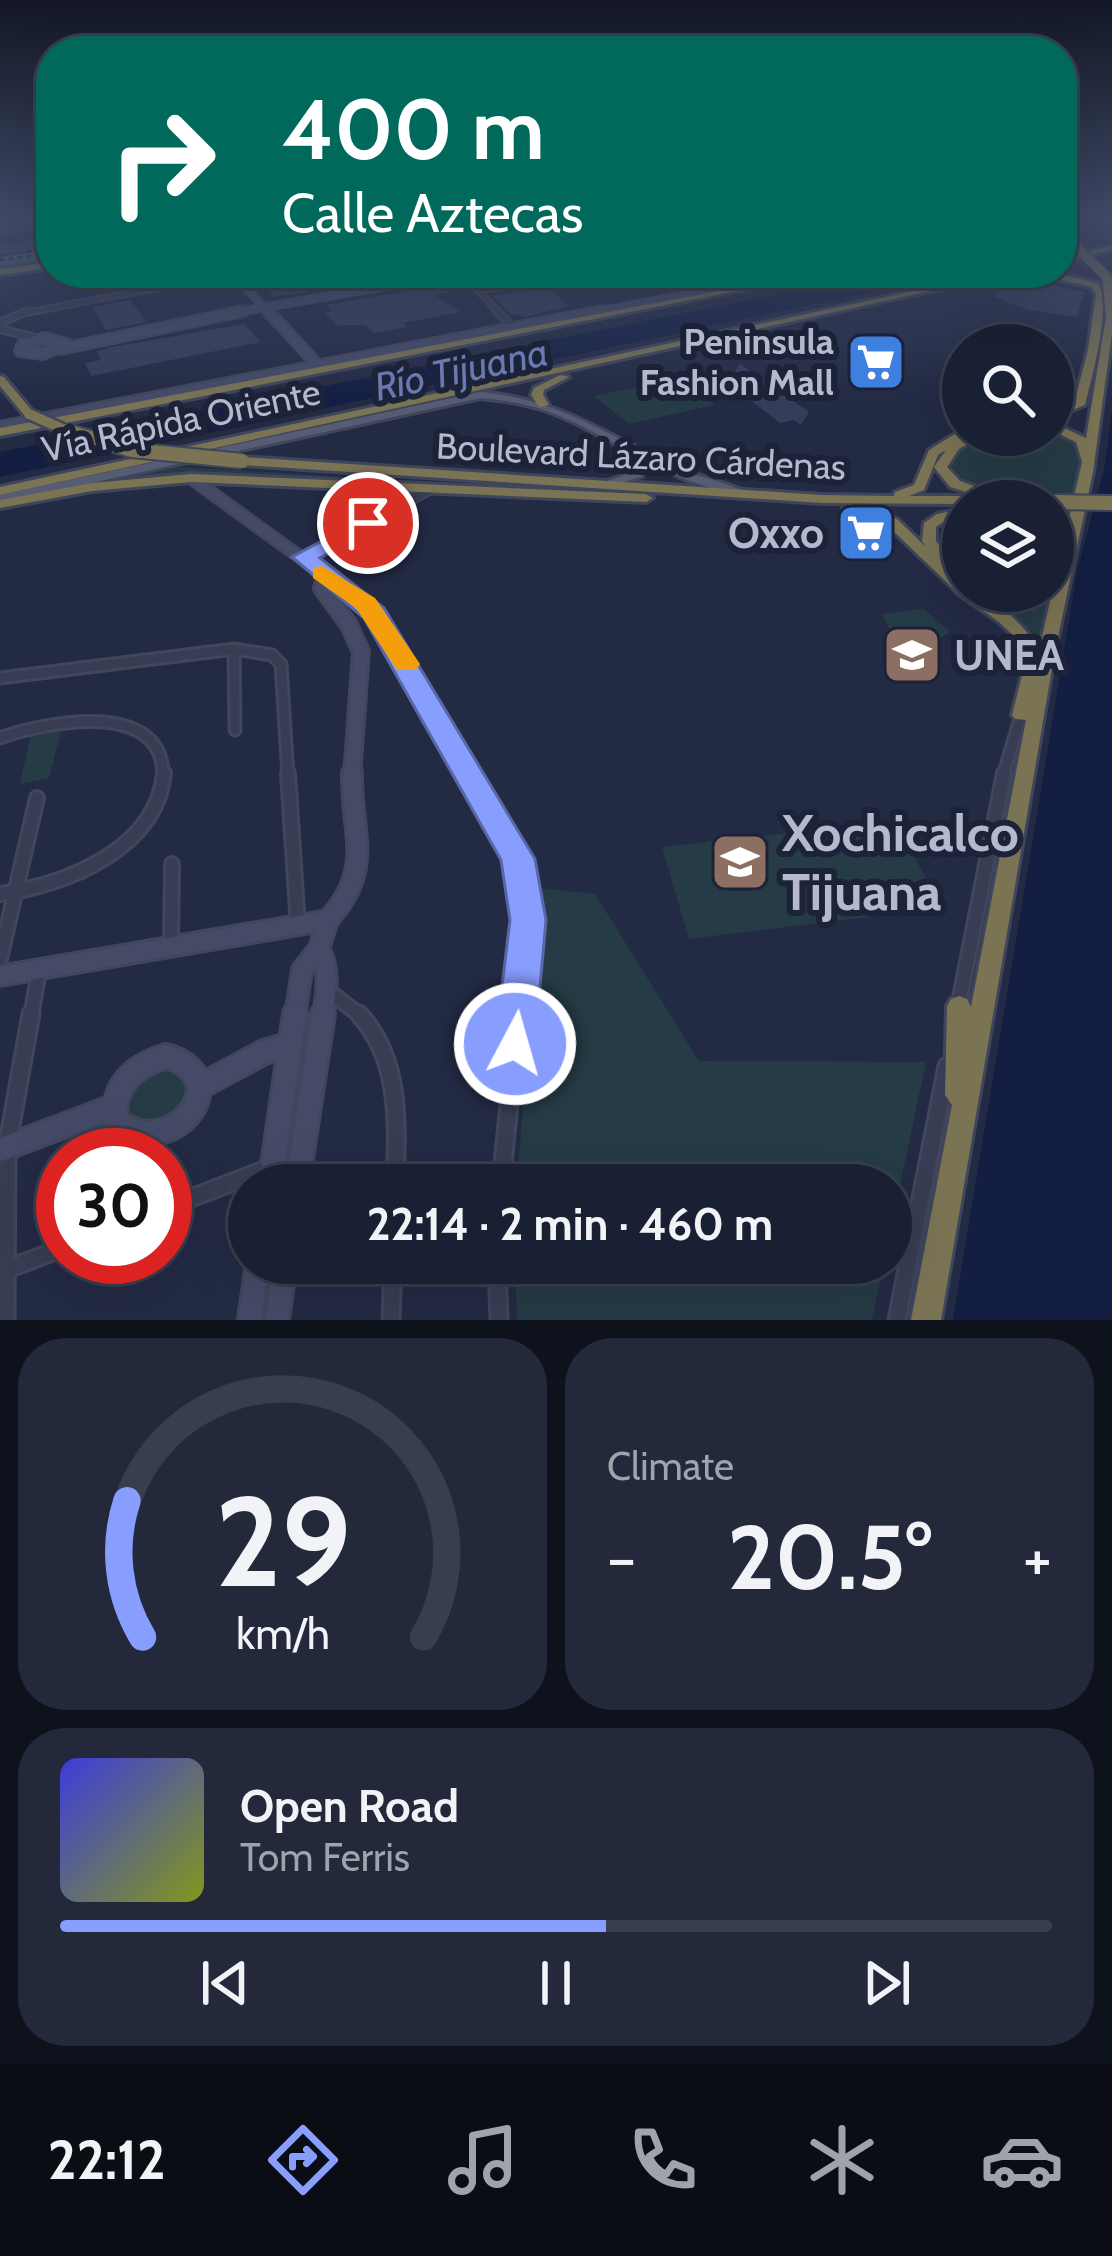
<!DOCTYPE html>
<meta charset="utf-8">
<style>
:root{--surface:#1a2033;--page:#23283b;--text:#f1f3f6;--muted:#9fa3ac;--line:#383e4e;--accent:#889eff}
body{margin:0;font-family:Cabin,sans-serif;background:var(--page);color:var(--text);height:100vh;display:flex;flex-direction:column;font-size:45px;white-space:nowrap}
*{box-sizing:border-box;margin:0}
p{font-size:39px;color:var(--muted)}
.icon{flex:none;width:66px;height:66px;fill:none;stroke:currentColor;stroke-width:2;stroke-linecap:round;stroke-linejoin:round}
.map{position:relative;height:1320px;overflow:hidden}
.panel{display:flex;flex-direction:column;gap:18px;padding:18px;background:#0e121c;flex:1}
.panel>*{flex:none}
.guide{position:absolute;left:36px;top:36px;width:1041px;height:252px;border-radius:48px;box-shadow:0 12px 48px #0002,0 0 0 3px var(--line);background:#00695c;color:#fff;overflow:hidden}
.controls{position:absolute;left:942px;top:324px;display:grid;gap:24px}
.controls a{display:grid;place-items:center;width:132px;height:132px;border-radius:50%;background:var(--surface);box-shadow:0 12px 48px #0002,0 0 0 3px var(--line);font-size:60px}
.speed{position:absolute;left:36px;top:1128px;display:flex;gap:24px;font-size:60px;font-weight:700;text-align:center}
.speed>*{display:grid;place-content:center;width:156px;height:156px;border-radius:50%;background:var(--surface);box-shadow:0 12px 48px #0002,0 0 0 3px var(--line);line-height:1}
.speed .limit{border:18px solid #d22;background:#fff;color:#111}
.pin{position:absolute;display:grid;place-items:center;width:102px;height:102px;color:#fff;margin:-51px;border:6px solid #fff;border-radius:50%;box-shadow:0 3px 12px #0007}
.me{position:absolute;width:132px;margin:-66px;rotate:6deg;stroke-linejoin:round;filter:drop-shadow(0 0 9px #0008)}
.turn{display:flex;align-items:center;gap:42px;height:252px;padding:0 48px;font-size:54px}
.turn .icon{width:156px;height:156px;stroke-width:2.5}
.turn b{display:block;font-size:84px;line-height:102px}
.big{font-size:90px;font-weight:700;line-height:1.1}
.panel .tile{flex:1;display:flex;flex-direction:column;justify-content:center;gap:18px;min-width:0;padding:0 42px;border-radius:48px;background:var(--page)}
.panel .dial{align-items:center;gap:0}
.dial svg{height:312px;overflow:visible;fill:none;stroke:var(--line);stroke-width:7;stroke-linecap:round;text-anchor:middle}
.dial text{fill:var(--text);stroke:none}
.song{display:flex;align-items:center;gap:36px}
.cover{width:144px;height:144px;border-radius:18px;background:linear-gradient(135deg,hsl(240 70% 55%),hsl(70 70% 35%))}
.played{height:12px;border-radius:6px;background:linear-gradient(90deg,var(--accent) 55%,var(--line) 55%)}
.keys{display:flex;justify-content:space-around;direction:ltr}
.heat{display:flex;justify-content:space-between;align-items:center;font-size:66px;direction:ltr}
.panel .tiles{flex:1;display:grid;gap:18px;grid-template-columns:1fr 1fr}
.tile:last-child{grid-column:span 2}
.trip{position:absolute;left:228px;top:1164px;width:684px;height:120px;border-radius:60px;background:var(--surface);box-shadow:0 12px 48px #0002,0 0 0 3px var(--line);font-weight:700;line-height:120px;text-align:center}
.menu{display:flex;height:192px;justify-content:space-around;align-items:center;background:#0a0d14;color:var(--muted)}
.menu .icon{width:84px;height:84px}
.menu .on{color:var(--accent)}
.menu b{font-size:54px;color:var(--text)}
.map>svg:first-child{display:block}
.green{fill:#253b45}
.water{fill:#141e43}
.building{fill:#353d5a}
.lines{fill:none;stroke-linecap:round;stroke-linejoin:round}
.street-far5-casing{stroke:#41465c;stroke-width:8}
.street-far4-casing{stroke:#41465c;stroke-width:10}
.street-far3-casing{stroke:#41465c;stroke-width:12}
.street-far2-casing{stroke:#41465c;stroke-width:15}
.street-far1-casing{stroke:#41465c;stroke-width:18}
.street-casing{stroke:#41465c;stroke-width:21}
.secondary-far5-casing{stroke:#41465c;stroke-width:10}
.secondary-far4-casing{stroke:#41465c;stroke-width:14}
.secondary-far3-casing{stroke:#41465c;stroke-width:15}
.secondary-far2-casing{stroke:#41465c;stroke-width:20}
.secondary-far1-casing{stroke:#41465c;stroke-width:24}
.secondary-casing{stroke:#41465c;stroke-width:28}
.primary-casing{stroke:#41465c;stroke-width:6}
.highway-casing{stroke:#3f455a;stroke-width:6}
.street-far5{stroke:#383d53;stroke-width:4.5}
.street-far4{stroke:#383d53;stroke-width:6}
.street-far3{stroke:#383d53;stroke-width:8}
.street-far2{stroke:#383d53;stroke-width:9}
.street-far1{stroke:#383d53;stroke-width:12}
.street{stroke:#383d53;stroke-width:15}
.secondary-far5{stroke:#454b67;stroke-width:8}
.secondary-far4{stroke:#454b67;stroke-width:9}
.secondary-far3{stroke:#454b67;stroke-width:10}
.secondary-far2{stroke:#454b67;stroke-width:14}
.secondary-far1{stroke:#454b67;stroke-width:18}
.secondary{stroke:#454b67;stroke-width:22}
.primary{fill:#565c73;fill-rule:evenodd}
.highway{fill:#7a7354;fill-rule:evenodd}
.rail-casing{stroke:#59607a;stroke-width:6}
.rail{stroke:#1c2238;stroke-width:3;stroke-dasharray:4.5;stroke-linecap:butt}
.highway-bridge-far2-casing{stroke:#3f455a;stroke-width:12;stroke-linecap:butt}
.highway-bridge-far1-casing{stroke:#3f455a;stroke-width:15;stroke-linecap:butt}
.highway-bridge-casing{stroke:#3f455a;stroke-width:18;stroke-linecap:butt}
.highway-bridge-far2{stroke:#7a7354;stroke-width:9}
.highway-bridge-far1{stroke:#7a7354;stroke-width:10}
.highway-bridge{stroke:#7a7354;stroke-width:14}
.route{fill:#889eff;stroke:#5867a6;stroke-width:3}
.slow{fill:#f59e0b}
.labels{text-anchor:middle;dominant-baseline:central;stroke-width:12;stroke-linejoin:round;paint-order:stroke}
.far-poi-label{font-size:36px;font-weight:bold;fill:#b5b9cd;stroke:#1c2238;text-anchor:end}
.far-street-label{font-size:36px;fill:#b5b9cd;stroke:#1c2238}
.far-water-label{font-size:39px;font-style:italic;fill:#6a7ab0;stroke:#1c2238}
.poi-label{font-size:42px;font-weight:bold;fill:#b5b9cd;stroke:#1c2238;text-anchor:end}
.near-poi-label{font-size:51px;font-weight:bold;fill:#b5b9cd;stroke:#1c2238;text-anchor:start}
</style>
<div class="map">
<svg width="1112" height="1320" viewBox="0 0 1112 1320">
<rect width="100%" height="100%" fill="#232a44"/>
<path class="green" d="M677,379L715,405L629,424L594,396Z
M1053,429L1072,437L1081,447L1073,497L981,491L951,478L943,462C970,428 1014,435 1053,435Z
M182,467L449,483L212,474L131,477Z
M968,591L1022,599L1051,591L1037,656Z
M924,609L950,632L905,662L882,614Z
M62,728L49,778L20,784L31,733Z
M895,821L942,908L689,939L662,847Z
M539,888L595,894L699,1061L926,1062L891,1228V1185H517Z
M164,1064L189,1076L185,1106L153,1127L126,1117L127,1089Z
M515,1263H884L872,1320H517Z"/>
<path class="water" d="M881,273H961L0,477V452Z
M1112,411V1320H953L1077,572L1105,465Z"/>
<path class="building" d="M304,276L318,290L274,297L261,282Z
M1039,283L1084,292L1077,317L1028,310L994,297L1000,289Z
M447,284L456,291L435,295L460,312L403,323L407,327L374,333L365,325H337L324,313L332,311L326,305Z
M549,289L569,306L525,317L510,314L492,295Z
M131,300L146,322L106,330L93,307Z
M244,324L261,342L91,376L85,363L101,360L97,351L112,347Z
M740,364L809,412L801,425L794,420L780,423L741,393L762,390L735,371Z"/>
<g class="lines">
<defs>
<path id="street-far5" d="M31,218L51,239
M0,231L51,223
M0,250L51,243
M462,273L500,314
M650,273L683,295
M738,273L756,281
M478,290L632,273
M20,314L235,273"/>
<path id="street-far4" d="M497,311L514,329
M0,323L27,311
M0,329L40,339"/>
<path id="street-far3" d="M304,558L431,489
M326,576L340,585"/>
<path id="street-far2" d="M335,582C400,626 433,710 472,776
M234,649L235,730
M0,678L234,649L272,655L281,664L288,776
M0,738C45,722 164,698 163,776
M1003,776L1021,715"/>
<path id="street-far1" d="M288,773L298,926
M470,773C493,811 517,850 526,894C534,932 522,978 518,1017
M0,894C66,885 157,849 164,773
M171,944L172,864
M0,959L37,798
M327,990L362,1017
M958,1008L1004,773
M31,1017L39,971"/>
<path id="street" d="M359,1014C402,1061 397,1126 395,1185
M501,1185L518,1014
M165,1208L272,1167
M497,1263L499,1320
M5,1270L63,1248
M6,1320L7,1148L31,1014
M391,1320L393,1263
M897,1320L947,1066"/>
<path id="secondary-far5" d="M232,273L270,314
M226,314L462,273
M586,314L800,273"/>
<path id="secondary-far4" d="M268,311L314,361
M45,338L66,344L43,354L20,351L23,344Z
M61,349L243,311
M0,427L602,311"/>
<path id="secondary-far3" d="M191,478L326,576L323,585"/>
<path id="secondary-far2" d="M324,582L322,588L349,625L361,652L352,776"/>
<path id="secondary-far1" d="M328,920C375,868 351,835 352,773
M319,949C331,969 326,995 323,1017
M0,976L328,920
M295,1017L302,970L319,949L328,920"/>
<path id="secondary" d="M166,1056C241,1078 171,1165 115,1120C113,1084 134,1066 166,1056Z
M201,1086L264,1052L288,1045
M0,1150L113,1107
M270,1185L295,1014
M297,1185L323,1014
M250,1320L258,1263
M277,1320L285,1263"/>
<path id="primary" d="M51,255V259L0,266V262Z
M480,392C561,400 603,433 674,466C697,477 724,481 745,492L739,496C715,489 691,483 669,472C626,453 588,425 544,410C523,403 502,400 480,398L0,503V495Z
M627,452L642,461V476L610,487H602V483L632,472L631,462L621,455Z"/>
<path id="highway" d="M1112,246V250L1062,262V258Z
M51,262V268L0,275V269Z
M812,273H829L0,436V428Z
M997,273H1013L0,495V487Z
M1037,273H1054L1098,283C1112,308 1092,376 1085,405L1053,418V411L1074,403L1088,350L1096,294L1092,287L1047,277L1003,284L999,281Z
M1107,311H1112V333L1093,472L1055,651L941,1320H911L952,1105L945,1095L947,1006L951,999L959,996L967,999L971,1007L1026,720L1015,719L1012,715L1025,664L1022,646L1017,639L999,622L959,594L887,525L843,508L850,504L897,519L926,547L922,541L924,523L937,514L963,509V517L946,520L936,527V541L952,562L946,566L963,582V591C990,591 1027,627 1039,650L1082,462L1076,442L1053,431V423L1086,438Z
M560,375L569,377L544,390L543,395L549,405L539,407L531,395L534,388Z
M0,376L4,377L33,412V416H25L0,386Z
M963,429V435H983L959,449L947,467L960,481L991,492V497H1037L1044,501H963V504L822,503L242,465L236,461L242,457L822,495L894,496L895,492L914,485L929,450ZM946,450L934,467L950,487L978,496H909L924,490L938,455Z
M191,474L646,494L653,498L646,502L191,482L92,491L0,508V500L92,483Z
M980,591H1052L1049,594L1014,601L983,594Z"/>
</defs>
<use href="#street-far5" class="street-far5-casing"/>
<use href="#street-far4" class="street-far4-casing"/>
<use href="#street-far3" class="street-far3-casing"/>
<use href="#street-far2" class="street-far2-casing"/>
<use href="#street-far1" class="street-far1-casing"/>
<use href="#street" class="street-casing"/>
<use href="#secondary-far5" class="secondary-far5-casing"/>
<use href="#secondary-far4" class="secondary-far4-casing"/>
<use href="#secondary-far3" class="secondary-far3-casing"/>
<use href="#secondary-far2" class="secondary-far2-casing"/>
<use href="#secondary-far1" class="secondary-far1-casing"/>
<use href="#secondary" class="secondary-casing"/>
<use href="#primary" class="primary-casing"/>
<use href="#highway" class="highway-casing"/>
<use href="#street-far5" class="street-far5"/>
<use href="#street-far4" class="street-far4"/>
<use href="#street-far3" class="street-far3"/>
<use href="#street-far2" class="street-far2"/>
<use href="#street-far1" class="street-far1"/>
<use href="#street" class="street"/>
<use href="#secondary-far5" class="secondary-far5"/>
<use href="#secondary-far4" class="secondary-far4"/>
<use href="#secondary-far3" class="secondary-far3"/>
<use href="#secondary-far2" class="secondary-far2"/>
<use href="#secondary-far1" class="secondary-far1"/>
<use href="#secondary" class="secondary"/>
<use href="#primary" class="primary"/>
<use href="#highway" class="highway"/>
<defs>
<path id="rail" d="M0,260L51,253"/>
</defs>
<use href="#rail" class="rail-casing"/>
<use href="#rail" class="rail"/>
<defs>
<path id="highway-bridge-far2" d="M1070,241L1107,277L1110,313"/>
<path id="highway-bridge-far1" d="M29,414L74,434"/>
<path id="highway-bridge" d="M66,431L132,450L242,461
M1053,502L1112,503"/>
</defs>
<use href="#highway-bridge-far2" class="highway-bridge-far2-casing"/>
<use href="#highway-bridge-far1" class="highway-bridge-far1-casing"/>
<use href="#highway-bridge" class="highway-bridge-casing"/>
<use href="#highway-bridge-far2" class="highway-bridge-far2"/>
<use href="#highway-bridge-far1" class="highway-bridge-far1"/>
<use href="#highway-bridge" class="highway-bridge"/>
</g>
<linearGradient id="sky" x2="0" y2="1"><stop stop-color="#131725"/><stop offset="0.54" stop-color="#3f4a67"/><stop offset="1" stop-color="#3f4a67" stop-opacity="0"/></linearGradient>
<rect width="1112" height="403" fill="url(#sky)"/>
<path class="route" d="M368,516L376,518V527L320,558L384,608L535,859L546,920L535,1044L529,1057L515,1062L501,1057L495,1044L510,920L501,860L364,618L292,557Z"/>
<path class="slow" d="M322,566L375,598L420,664L416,670H397L356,608L313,578V568Z"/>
<defs>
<symbol id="supermarket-square" viewBox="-11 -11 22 22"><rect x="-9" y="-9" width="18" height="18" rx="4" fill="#3f7fe0" stroke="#1c2238"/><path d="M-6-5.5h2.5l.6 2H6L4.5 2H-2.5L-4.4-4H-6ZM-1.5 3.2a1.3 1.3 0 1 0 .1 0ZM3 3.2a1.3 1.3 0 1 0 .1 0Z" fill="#fff"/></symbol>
<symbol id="university-square" viewBox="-11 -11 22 22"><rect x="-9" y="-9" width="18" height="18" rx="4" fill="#8d6e63" stroke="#1c2238"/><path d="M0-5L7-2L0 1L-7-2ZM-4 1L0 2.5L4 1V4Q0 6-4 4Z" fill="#fff"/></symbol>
</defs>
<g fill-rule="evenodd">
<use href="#supermarket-square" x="843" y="329" width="66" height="66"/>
<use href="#supermarket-square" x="833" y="500" width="66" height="66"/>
<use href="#university-square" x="879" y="622" width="66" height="66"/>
<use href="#university-square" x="707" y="829" width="66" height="66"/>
</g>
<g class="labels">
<g class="far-poi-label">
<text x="834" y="341">Peninsula<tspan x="834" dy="41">Fashion Mall</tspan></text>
</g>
<g class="far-street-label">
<text transform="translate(181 420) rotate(-12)">Vía Rápida Oriente</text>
<text transform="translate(641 456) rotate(3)">Boulevard Lázaro Cárdenas</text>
</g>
<g class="far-water-label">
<text transform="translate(461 369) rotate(-12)">Río Tijuana</text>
</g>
<g class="poi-label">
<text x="824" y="533">Oxxo</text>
<text x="954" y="655" text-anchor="start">UNEA</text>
</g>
<g class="near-poi-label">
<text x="782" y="833">Xochicalco<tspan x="782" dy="59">Tijuana</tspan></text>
</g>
</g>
</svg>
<div class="controls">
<a><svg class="icon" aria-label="search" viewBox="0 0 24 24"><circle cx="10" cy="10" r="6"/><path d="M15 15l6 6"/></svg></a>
<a><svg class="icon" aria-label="layers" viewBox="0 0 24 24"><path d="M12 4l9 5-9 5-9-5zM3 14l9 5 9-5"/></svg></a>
</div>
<div class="speed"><div class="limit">30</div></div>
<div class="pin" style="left:368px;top:523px;background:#d93025"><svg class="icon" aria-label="arrive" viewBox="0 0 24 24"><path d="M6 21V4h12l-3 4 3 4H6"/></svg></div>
<svg class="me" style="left:515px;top:1044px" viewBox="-20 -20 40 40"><circle r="17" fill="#889eff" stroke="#fff" stroke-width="3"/><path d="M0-11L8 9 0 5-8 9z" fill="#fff"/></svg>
<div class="trip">22:14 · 2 min · 460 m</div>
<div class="guide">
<div class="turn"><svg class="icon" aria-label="right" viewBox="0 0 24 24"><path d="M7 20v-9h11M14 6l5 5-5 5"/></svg><div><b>400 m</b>Calle Aztecas</div></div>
</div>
</div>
<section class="panel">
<div class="tiles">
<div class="tile dial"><svg viewBox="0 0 100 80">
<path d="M14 69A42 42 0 1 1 86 69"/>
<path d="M14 69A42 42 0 0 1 10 34" stroke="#889eff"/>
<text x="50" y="56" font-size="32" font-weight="700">29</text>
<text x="50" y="72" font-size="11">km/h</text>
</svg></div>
<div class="tile"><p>Climate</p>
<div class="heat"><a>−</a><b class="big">20.5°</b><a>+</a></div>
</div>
<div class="tile">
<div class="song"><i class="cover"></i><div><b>Open Road</b><p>Tom Ferris</p></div></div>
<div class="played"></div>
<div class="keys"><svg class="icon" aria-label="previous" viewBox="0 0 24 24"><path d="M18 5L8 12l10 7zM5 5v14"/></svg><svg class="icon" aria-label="pause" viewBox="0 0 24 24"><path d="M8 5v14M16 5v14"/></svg><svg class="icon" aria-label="next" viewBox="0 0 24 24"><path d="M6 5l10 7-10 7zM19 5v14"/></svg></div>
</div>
</div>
</section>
<nav class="menu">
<b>22:12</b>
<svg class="icon on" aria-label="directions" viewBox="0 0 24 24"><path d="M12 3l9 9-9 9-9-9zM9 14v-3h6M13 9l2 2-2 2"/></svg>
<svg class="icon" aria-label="music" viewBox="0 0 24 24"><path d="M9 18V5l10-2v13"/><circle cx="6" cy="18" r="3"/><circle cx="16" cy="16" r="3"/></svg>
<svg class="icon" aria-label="phone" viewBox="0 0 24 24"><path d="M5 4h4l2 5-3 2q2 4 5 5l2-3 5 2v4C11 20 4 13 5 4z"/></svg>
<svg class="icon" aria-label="climate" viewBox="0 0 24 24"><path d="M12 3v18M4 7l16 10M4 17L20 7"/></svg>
<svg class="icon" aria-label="car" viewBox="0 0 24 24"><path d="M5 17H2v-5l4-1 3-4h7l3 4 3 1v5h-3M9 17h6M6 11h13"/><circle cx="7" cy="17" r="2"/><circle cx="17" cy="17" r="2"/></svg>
</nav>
